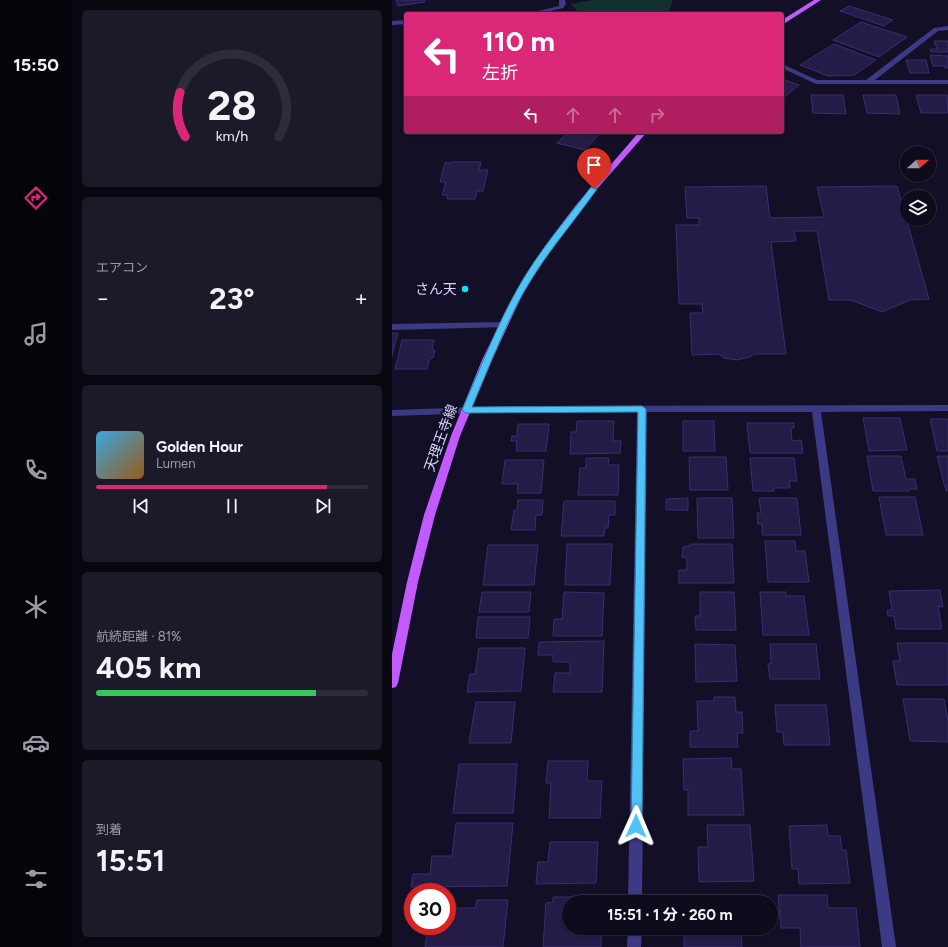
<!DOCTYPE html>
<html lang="ja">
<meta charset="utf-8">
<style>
:root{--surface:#0e0b1c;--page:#1c1929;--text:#f1f3f6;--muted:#9b9ba3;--line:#2e2b3b;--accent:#db2777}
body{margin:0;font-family:Figtree,"Noto Sans JP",sans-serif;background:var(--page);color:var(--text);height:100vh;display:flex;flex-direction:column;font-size:15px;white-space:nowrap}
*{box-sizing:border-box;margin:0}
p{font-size:13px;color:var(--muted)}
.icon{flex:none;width:22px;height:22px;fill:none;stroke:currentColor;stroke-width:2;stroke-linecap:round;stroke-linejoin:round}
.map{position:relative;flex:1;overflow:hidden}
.details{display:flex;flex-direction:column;gap:10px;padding:10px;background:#08060f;width:320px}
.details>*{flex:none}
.banner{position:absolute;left:12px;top:12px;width:380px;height:122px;border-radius:4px;box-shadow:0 1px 3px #0004,0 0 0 1px var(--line);background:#db2777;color:#fff;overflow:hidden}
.needle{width:26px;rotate:69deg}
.tools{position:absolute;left:508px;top:146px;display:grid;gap:8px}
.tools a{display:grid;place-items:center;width:36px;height:36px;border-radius:50%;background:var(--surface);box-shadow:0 1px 3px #0004,0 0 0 1px var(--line);font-size:20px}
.speed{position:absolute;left:12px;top:883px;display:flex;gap:8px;font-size:20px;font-weight:700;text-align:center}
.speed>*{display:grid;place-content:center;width:52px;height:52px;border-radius:50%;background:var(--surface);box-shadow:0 1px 3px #0004,0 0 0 1px var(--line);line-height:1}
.speed .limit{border:6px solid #d22;background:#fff;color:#111}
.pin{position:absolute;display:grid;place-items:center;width:34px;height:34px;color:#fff;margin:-41px -17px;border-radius:50% 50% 50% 0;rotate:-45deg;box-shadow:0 0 4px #0007}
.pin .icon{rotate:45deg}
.me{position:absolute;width:44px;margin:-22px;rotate:1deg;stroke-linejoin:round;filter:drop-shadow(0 0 3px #0008)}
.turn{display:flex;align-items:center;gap:14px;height:84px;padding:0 12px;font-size:18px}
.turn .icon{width:52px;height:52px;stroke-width:2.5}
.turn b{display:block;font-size:28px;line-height:34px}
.lanes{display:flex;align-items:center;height:38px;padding:0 12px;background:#0003;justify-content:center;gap:20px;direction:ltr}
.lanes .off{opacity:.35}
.big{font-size:30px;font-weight:700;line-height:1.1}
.details .tile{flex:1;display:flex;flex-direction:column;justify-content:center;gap:6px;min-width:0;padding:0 14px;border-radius:6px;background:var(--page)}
.details .dial{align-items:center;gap:0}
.dial svg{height:104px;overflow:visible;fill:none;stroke:var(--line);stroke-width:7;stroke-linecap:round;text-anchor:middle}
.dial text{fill:var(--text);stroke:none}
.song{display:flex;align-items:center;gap:12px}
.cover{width:48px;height:48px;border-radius:6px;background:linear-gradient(135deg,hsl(200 70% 55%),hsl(30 70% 35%))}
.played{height:4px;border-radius:2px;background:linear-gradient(90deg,var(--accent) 85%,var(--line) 85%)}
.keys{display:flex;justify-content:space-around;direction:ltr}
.heat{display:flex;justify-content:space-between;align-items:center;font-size:22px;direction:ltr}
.charge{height:6px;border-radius:3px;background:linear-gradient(90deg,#34c759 81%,var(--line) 0)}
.trip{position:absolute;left:170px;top:895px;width:216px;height:40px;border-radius:20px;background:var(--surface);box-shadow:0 1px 3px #0004,0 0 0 1px var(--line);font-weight:700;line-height:40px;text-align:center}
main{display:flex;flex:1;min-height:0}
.menu{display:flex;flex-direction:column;width:72px;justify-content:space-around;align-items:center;background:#06040b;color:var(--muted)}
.menu .icon{width:28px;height:28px}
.menu .active{color:var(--accent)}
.menu b{font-size:18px;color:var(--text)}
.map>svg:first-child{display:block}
.green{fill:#12302f}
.building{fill:#241b47;stroke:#3b2d73}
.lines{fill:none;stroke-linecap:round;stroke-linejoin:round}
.minor{fill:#3d3a85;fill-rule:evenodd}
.primary{fill:#c25bff;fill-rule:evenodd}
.route{fill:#4fc3f7;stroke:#337fa1}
.poi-dot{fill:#00e5ff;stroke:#130f26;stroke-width:1.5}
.labels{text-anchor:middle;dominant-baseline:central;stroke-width:4;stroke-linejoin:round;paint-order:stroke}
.poi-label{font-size:14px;fill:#d9d4ff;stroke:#130f26;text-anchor:end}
.street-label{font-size:14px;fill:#d9d4ff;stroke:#130f26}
</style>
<main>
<nav class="menu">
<b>15:50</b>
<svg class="icon active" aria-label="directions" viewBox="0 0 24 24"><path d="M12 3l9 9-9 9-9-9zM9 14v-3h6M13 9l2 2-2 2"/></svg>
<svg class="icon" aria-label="music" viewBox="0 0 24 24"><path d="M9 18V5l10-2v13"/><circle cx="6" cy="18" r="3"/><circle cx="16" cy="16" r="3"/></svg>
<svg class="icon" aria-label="phone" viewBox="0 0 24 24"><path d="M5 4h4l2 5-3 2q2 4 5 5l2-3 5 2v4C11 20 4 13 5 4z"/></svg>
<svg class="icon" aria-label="climate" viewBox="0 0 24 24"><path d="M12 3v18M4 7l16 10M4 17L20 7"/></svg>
<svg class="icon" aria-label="car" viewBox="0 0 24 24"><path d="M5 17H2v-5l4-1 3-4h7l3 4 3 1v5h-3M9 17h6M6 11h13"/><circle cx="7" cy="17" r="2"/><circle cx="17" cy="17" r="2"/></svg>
<svg class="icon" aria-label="filters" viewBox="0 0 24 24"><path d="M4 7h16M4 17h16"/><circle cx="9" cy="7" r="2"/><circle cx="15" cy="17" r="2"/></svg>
</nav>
<section class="details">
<div class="tile dial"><svg viewBox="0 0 100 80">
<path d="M14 69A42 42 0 1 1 86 69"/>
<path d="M14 69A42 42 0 0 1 10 35" stroke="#db2777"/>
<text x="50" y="56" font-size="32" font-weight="700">28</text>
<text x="50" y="72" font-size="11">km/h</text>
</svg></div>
<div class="tile"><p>エアコン</p>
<div class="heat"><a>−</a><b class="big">23°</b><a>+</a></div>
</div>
<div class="tile">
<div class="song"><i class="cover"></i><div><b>Golden Hour</b><p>Lumen</p></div></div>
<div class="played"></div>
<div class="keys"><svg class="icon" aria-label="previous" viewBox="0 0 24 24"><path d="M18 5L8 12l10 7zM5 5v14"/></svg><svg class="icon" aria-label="pause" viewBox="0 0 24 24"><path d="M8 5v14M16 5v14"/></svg><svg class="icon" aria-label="next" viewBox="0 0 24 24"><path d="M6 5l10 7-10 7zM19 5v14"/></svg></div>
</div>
<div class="tile"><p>航続距離 · 81%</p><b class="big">405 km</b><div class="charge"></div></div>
<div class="tile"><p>到着</p><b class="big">15:51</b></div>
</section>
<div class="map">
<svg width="556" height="947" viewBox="0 0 556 947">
<rect width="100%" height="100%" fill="#130f26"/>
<path class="green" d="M201,0H281L276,14H189L178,4Z"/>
<path class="building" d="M4,0H32L33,2L6,6Z
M457,6L501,20L492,26L448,11Z
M469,22L515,37L487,57L441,40Z
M542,41H556V52H539L538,49H545Z
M442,44L484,60L462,75L436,76L408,65Z
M538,55L556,56V68H553V66H541Z
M514,60H534L537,73H518Z
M390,79L407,85L390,99Z
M419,95H451L454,114L421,113Z
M471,95H504L508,114L475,113Z
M524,95H555L556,113H529Z
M176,132H209L193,150L165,143Z
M59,162H89L87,170H96L91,191H85L83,199H55L56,195H50L54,182H48L53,163H59Z
M374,186L378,218L432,217L425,187L505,186L537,299L518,300L490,312L459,300H437L425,231H402L404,241L379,242L394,354H362L358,357L345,360L332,358L327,354L300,355L298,313H311L310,304H287L284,225H307V218H295L293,187Z
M0,333H6L0,356Z
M10,340H42L40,350H43L41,358H38L35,369H3Z
M471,418H508L515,450L477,451Z
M538,419H556V451H545Z
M185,421H222L221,441H229L228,453L178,454L179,432H184Z
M291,421H322L323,451H291Z
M355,423H402V428H399L400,441L409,440L411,453H358Z
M126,424H157L154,451H124L125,441H119L120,436H125Z
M475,456H509L514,479H523L525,489H517V491H481Z
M545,456H556V491H554Z
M297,457H334L336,490H298Z
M194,458H217L216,465H227L226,495H186L188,468H194Z
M358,458H402L405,481H397L398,488H382V491H361Z
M113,460H152L149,493H125L126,484H110Z
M487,497H523L531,535H494Z
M296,498V510H274V499Z
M305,498H340L342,538H306Z
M367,498H405L409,535H370V524H366L365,513H369Z
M126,500H151L150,515H144L143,530H119L122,510H125Z
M172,501H223V515H217L216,528H213L212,536H169Z
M373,541H403L404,551H413L417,582H376Z
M175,544H220L218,585H173Z
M298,544H340L342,583H287V570H295V558L290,557L291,547L298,546Z
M96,545H146L142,585H91Z
M548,590L551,607L546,606L550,629H504L502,616H496L495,610H500L497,591Z
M90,592H139L137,612H87Z
M172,592L212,593L210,636H161L162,619H170Z
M308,592H342L344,630H304L303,616H308Z
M368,592H394V596H412L417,635H371Z
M86,617H138L136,638H84Z
M212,641L210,692H161L163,673H178V662H161V655H146L147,642Z
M505,643H556V685H505L501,661H508Z
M303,644L343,645L345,681L304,682Z
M378,644H424L428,679H378L376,664H379Z
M87,648H133L129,691L75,692L78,674H83Z
M322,697H343L344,712H350L351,733H345L346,747H298V731H306L305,701H322Z
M511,699H552L556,721V742L518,741Z
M84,702H123L119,743H77Z
M383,705H434L438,745H392L391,732H385Z
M339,758L340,769H349L352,815H296V790H292L291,759Z
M156,761H196L195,781H210L208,818H157L159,783H154Z
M67,764H125L121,813H61Z
M64,823H121L115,886L19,887L21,874H38L40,856H60Z
M315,825H358L362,881L307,882L306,847H316Z
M435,825L436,836H448L450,850H454L458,883L407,884L406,869H400L397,826Z
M158,842H206L204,883L144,884L146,862H156Z
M386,895H435L436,908H464L468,947H409L408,928H389Z
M161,897H214V902H177V928H209V947H151L154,903L161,902Z
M85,900H116L111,947H33L35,932H42V926H55V908H83Z
M292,928H349L350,947H292Z"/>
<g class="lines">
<path class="minor" d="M167,0H173L174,4L171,8L145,14H134L167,6Z
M14,20V24L0,25V21Z
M556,26V30L546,31L483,80H556V84H424L390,68V64L425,80H474L542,28Z
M111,322L114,323L115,325L114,327L0,330V324Z
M556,405V411L429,412L504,947H490L420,412H255L250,902H236L245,412H115L0,416V410L115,406Z
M236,928H250L249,947H235Z"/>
<path class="primary" d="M422,0H429L390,25V20Z
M247,132H255L205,189L160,247L129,297L100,360L68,436L43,515L26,582L6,683L4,687L0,688V654L15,582L32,515L59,436L90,360L121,297L153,246L184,205Z"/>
</g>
<path class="route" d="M199,187L205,189C182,222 155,252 134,288C113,325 97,367 80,407L250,406L254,409L250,826L249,831L244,832L240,831L239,826L246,412L74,413L70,410C88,369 104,327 126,288C146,252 174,220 199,187Z"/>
<circle class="poi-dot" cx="73" cy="289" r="4"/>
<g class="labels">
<g class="poi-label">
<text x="65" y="289">さん天</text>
</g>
<g class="street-label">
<text transform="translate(49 438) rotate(-70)">天理王寺線</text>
</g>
</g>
</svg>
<div class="tools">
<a><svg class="needle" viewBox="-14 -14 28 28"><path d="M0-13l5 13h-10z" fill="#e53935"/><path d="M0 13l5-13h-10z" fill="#9b9ba3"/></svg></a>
<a><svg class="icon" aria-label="layers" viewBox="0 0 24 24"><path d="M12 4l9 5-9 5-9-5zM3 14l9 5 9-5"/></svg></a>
</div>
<div class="speed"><div class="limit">30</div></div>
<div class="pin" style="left:202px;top:189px;background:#d93025"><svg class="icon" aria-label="arrive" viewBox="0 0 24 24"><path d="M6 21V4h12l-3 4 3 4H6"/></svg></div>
<svg class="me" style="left:244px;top:826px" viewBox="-20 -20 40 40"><path d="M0-17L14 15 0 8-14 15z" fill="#4fc3f7" stroke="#fff" stroke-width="4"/></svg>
<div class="trip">15:51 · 1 分 · 260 m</div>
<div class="banner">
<div class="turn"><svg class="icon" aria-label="left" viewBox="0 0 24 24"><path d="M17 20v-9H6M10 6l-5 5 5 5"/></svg><div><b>110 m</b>左折</div></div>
<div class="lanes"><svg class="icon" aria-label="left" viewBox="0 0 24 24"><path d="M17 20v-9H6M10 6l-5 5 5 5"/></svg><svg class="icon off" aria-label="ahead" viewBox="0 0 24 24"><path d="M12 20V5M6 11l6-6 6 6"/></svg><svg class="icon off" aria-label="ahead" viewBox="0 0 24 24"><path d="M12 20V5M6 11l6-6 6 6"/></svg><svg class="icon off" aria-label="right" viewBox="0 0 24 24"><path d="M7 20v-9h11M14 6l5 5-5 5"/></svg></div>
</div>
</div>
</main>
